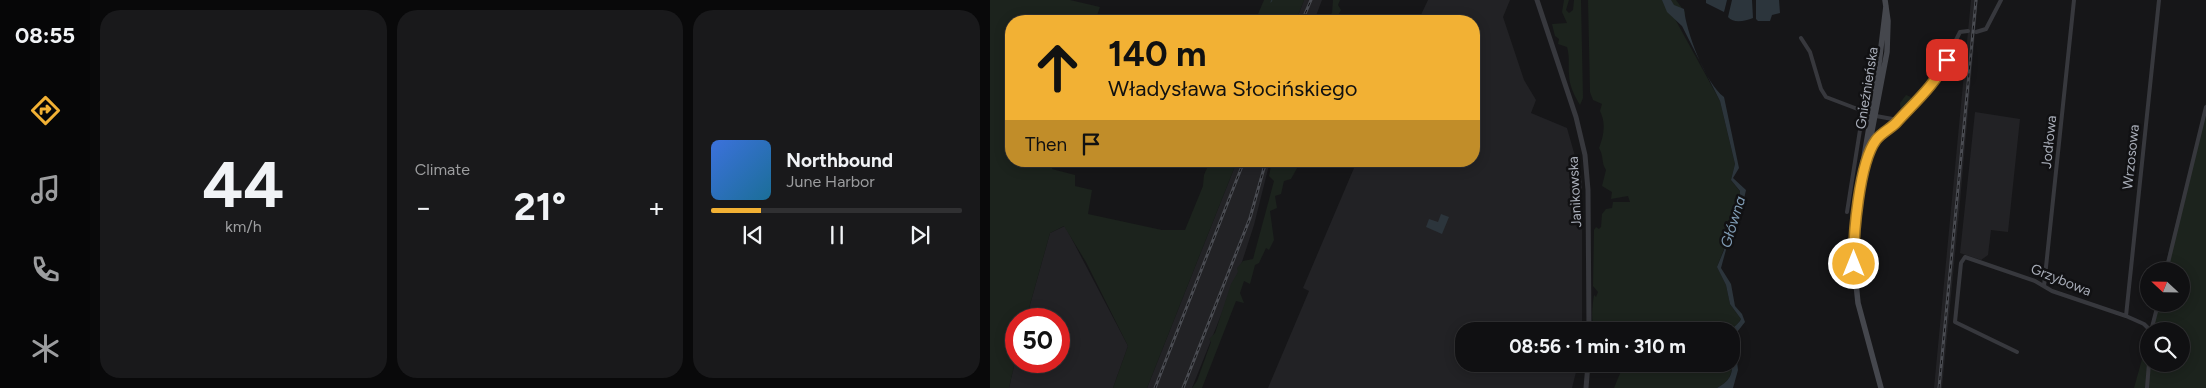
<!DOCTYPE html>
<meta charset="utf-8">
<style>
:root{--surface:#101012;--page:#19191b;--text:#f1f3f6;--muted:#9c9d9f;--line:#303032;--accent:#f2b134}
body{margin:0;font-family:Figtree,sans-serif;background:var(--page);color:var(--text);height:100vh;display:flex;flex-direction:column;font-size:19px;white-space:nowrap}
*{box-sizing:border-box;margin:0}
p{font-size:16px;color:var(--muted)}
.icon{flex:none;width:28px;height:28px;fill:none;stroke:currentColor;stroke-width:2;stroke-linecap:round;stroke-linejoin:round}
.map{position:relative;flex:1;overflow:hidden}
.panel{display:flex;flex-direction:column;gap:10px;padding:10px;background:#09090a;width:900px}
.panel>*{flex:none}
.top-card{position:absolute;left:15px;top:15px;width:475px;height:152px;border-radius:20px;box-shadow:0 2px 12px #0003,0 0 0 1px var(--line);background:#f2b134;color:#111;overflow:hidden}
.needle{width:32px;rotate:292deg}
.fabs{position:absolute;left:1150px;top:262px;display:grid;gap:10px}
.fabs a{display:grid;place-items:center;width:50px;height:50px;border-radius:50%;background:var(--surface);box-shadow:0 2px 12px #0003,0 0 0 1px var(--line);font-size:25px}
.speed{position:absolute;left:15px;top:308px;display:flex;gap:10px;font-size:25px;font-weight:700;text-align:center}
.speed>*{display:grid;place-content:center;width:65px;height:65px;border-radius:50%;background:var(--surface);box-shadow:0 2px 12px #0003,0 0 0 1px var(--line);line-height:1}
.speed .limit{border:8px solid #d22;background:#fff;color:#111}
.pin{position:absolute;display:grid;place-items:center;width:42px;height:42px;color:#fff;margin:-21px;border-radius:10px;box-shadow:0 2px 8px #0006}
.me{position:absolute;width:55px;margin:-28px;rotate:0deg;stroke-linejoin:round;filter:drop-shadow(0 0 4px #0008)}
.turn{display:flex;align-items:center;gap:18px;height:105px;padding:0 20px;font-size:22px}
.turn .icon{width:65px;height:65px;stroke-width:2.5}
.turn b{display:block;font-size:35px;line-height:42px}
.then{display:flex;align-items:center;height:48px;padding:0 20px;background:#0003;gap:10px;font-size:19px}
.big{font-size:38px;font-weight:700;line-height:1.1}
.panel .card{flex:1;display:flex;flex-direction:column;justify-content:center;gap:8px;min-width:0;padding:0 18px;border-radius:20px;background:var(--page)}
.panel .dial{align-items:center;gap:0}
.dial b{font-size:65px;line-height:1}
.song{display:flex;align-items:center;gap:15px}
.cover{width:60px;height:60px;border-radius:8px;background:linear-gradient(135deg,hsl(220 70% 55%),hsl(200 70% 35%))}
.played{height:5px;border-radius:2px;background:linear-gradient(90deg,var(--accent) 20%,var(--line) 20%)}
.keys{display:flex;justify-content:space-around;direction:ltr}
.heat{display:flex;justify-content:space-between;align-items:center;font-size:28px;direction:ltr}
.panel .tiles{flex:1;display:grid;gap:10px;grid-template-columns:repeat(3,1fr)}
.trip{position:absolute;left:465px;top:322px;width:285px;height:50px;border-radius:20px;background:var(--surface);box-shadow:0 2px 12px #0003,0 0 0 1px var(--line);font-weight:700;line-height:50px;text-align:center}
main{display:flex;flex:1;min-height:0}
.menu{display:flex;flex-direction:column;width:90px;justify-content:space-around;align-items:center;background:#060607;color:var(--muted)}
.menu .icon{width:35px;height:35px}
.menu .on{color:var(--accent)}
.menu b{font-size:22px;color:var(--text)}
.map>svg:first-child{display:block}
.built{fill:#222225}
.green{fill:#1c231d}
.water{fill:#2c353c}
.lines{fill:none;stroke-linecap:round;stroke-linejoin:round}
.stream{stroke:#2c353c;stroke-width:1}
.minor{stroke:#37383d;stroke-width:4}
.tertiary{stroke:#37383d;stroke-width:5}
.secondary{stroke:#45474d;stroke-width:5.5}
.rail-casing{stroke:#4a4c52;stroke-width:3}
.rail{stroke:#111113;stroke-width:1;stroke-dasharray:4;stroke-linecap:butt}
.route-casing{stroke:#9d7322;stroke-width:12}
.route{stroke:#f2b134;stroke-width:9}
.labels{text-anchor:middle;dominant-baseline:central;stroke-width:5;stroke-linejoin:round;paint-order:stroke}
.street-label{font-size:14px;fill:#a8adb8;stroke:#111113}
.water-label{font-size:15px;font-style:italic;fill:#7f9bb3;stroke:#111113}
</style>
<main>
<nav class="menu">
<b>08:55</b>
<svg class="icon on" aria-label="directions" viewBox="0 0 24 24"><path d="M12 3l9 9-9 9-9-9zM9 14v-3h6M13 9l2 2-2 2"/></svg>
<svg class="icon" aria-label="music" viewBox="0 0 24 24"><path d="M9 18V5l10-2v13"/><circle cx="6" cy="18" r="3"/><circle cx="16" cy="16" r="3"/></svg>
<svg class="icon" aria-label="phone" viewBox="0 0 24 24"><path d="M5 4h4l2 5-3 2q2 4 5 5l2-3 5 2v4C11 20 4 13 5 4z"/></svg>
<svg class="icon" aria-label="climate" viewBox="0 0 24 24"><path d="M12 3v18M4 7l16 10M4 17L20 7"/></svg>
</nav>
<section class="panel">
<div class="tiles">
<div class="card dial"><b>44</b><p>km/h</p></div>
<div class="card"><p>Climate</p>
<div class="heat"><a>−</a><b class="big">21°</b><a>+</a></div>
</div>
<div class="card">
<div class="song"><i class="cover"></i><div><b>Northbound</b><p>June Harbor</p></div></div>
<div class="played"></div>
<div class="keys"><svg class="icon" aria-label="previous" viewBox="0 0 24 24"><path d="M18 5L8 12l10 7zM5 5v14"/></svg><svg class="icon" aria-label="pause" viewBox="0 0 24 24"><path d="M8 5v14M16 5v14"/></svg><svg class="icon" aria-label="next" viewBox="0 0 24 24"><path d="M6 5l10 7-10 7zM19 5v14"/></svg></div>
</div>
</div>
</section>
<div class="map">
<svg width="1216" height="388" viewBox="0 0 1216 388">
<rect width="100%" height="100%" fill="#161618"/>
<path class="built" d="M314,0H332L324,21H306Z
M438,0H520L513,17L534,80L546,100L541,113L577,128L592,181V331H474V364H588L582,388H278L319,291L313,288L367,161H484V21H428Z
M981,0H988L969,213L952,388H944Z
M985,112L1030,119L1018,232L1001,230L998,255L991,260L970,253Z
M247,161H280L264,225L251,265L202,388H157Z
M75,226L138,346L123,388H19L26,357V361H69V319H36L60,233Z"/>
<path class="green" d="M0,0H80L110,7L105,21H21V161H65L62,169L85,175V186L102,190L98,214L172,230H195L213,186L214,175L220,161H247L157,388H123L138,346L96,262L74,226L60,233L36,319H26V357L19,388H0Z
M274,0H314L306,21H265Z
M343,0H350L348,5L351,10L345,21H334L342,13Z
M574,0H579L576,10L579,13L583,10L584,0H591L593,98L590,105C585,97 579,85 579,75C578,65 580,57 577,47L568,44L569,39L565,36L562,24L577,23L572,12Z
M598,0H686L695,12V22L685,19L730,101L745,164L741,180L751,193L739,222L735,246L727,267L736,285L740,304L751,319L741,333L611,331C609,326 605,329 603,323C601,319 603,300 604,295L606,297L608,292L603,286L604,230L606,227L609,229L611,227L612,214L616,209L622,208L623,202H640L638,196L621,199L622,192L612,186L616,170C611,163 614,156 609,148C614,135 616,123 610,111L612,104L603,100L600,92Z
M916,95L921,97L922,101L911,114L910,103Z
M1216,102V388H1144L1159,334V364H1191V331H1160L1166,304H1191V271H1174Z
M282,161H311L301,179L294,181L291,194L285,196L287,208L280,211L284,240L279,250L276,248L269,263L265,265L260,284L254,281L250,293L254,303L246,301L212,388H202L207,381L221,342L219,339L225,333L241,284L248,272L247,268L253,261L263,259L284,181L279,176Z
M741,350C743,367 744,380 727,388H624L633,366H616L615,364H741Z"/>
<path class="water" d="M672,0H681L684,5L694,9C696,31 715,83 734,97L749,168L743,178L756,190L754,199L745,217L731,268L741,284L745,306L752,314L755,322L744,336L748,370L743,388H727C755,374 734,353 742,332C743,326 749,324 751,319L740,304L736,285L727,267L734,250L743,211L750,198V191L741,180L745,164L730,101L692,26L677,12Z
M716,0H737L734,12L716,3Z
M742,0H762L763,18C755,21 744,24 738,17Z
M766,0H789L790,13L782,15L780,21H768L766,19Z
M451,214L459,217L452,234L436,227L439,219L448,222Z"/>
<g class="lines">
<path class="stream" d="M281,2L282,0"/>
<path class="minor" d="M986,32L996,29L1011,0
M811,38L820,52L831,89L836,97L886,116L908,120
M879,156L886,141L927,103L949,74L970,32L978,31
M857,212L873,111
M1176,271L1216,107
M1054,286L1084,0
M1136,316L1169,0
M1161,331L1168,304
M1027,352L965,322L971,263L975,257L1045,281L1062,291L1136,316L1154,324L1161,331
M1157,388L1159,363"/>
<path class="tertiary" d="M547,0L586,117L595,155L598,190L599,331
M596,388L598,364"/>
<path class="secondary" d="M870,194L897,52L898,21L895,0
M891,388L868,303L864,264L863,222L887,80L896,6"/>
<defs>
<path id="rail" d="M312,21L321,0
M165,388L254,161
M193,388L260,218L276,161
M949,388L986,0"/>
</defs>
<use href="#rail" class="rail-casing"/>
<use href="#rail" class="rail"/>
</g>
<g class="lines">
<defs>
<path id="route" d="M864,264C863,236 869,163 886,140C891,133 900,129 906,123C924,103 945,85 957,60"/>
</defs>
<use href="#route" class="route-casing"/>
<use href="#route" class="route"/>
</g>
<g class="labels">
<g class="street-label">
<text transform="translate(877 88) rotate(-81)">Gnieźnieńska</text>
<text transform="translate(1059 142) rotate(-84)">Jodłowa</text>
<text transform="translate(1141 157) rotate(-84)">Wrzosowa</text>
<text transform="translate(585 192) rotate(-93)">Janikowska</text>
<text transform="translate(1071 280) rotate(22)">Grzybowa</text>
</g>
<g class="water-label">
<text transform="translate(743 222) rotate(-73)">Główna</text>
</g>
</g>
</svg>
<div class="fabs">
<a><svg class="needle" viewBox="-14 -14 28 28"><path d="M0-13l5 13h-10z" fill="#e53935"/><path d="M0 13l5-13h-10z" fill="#9c9d9f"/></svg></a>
<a><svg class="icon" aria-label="search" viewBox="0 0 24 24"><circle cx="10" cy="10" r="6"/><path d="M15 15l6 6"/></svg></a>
</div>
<div class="speed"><div class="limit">50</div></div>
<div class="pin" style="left:957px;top:60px;background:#d93025"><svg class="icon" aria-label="arrive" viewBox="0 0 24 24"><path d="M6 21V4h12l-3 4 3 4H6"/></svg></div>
<svg class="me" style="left:864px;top:264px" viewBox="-20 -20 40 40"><circle r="17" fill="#f2b134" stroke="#fff" stroke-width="3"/><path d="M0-11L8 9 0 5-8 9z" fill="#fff"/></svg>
<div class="trip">08:56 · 1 min · 310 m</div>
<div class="top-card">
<div class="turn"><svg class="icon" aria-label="ahead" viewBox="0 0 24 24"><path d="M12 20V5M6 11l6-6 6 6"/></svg><div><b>140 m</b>Władysława Słocińskiego</div></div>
<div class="then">Then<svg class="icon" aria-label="arrive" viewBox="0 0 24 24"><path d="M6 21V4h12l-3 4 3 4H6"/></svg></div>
</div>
</div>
</main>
